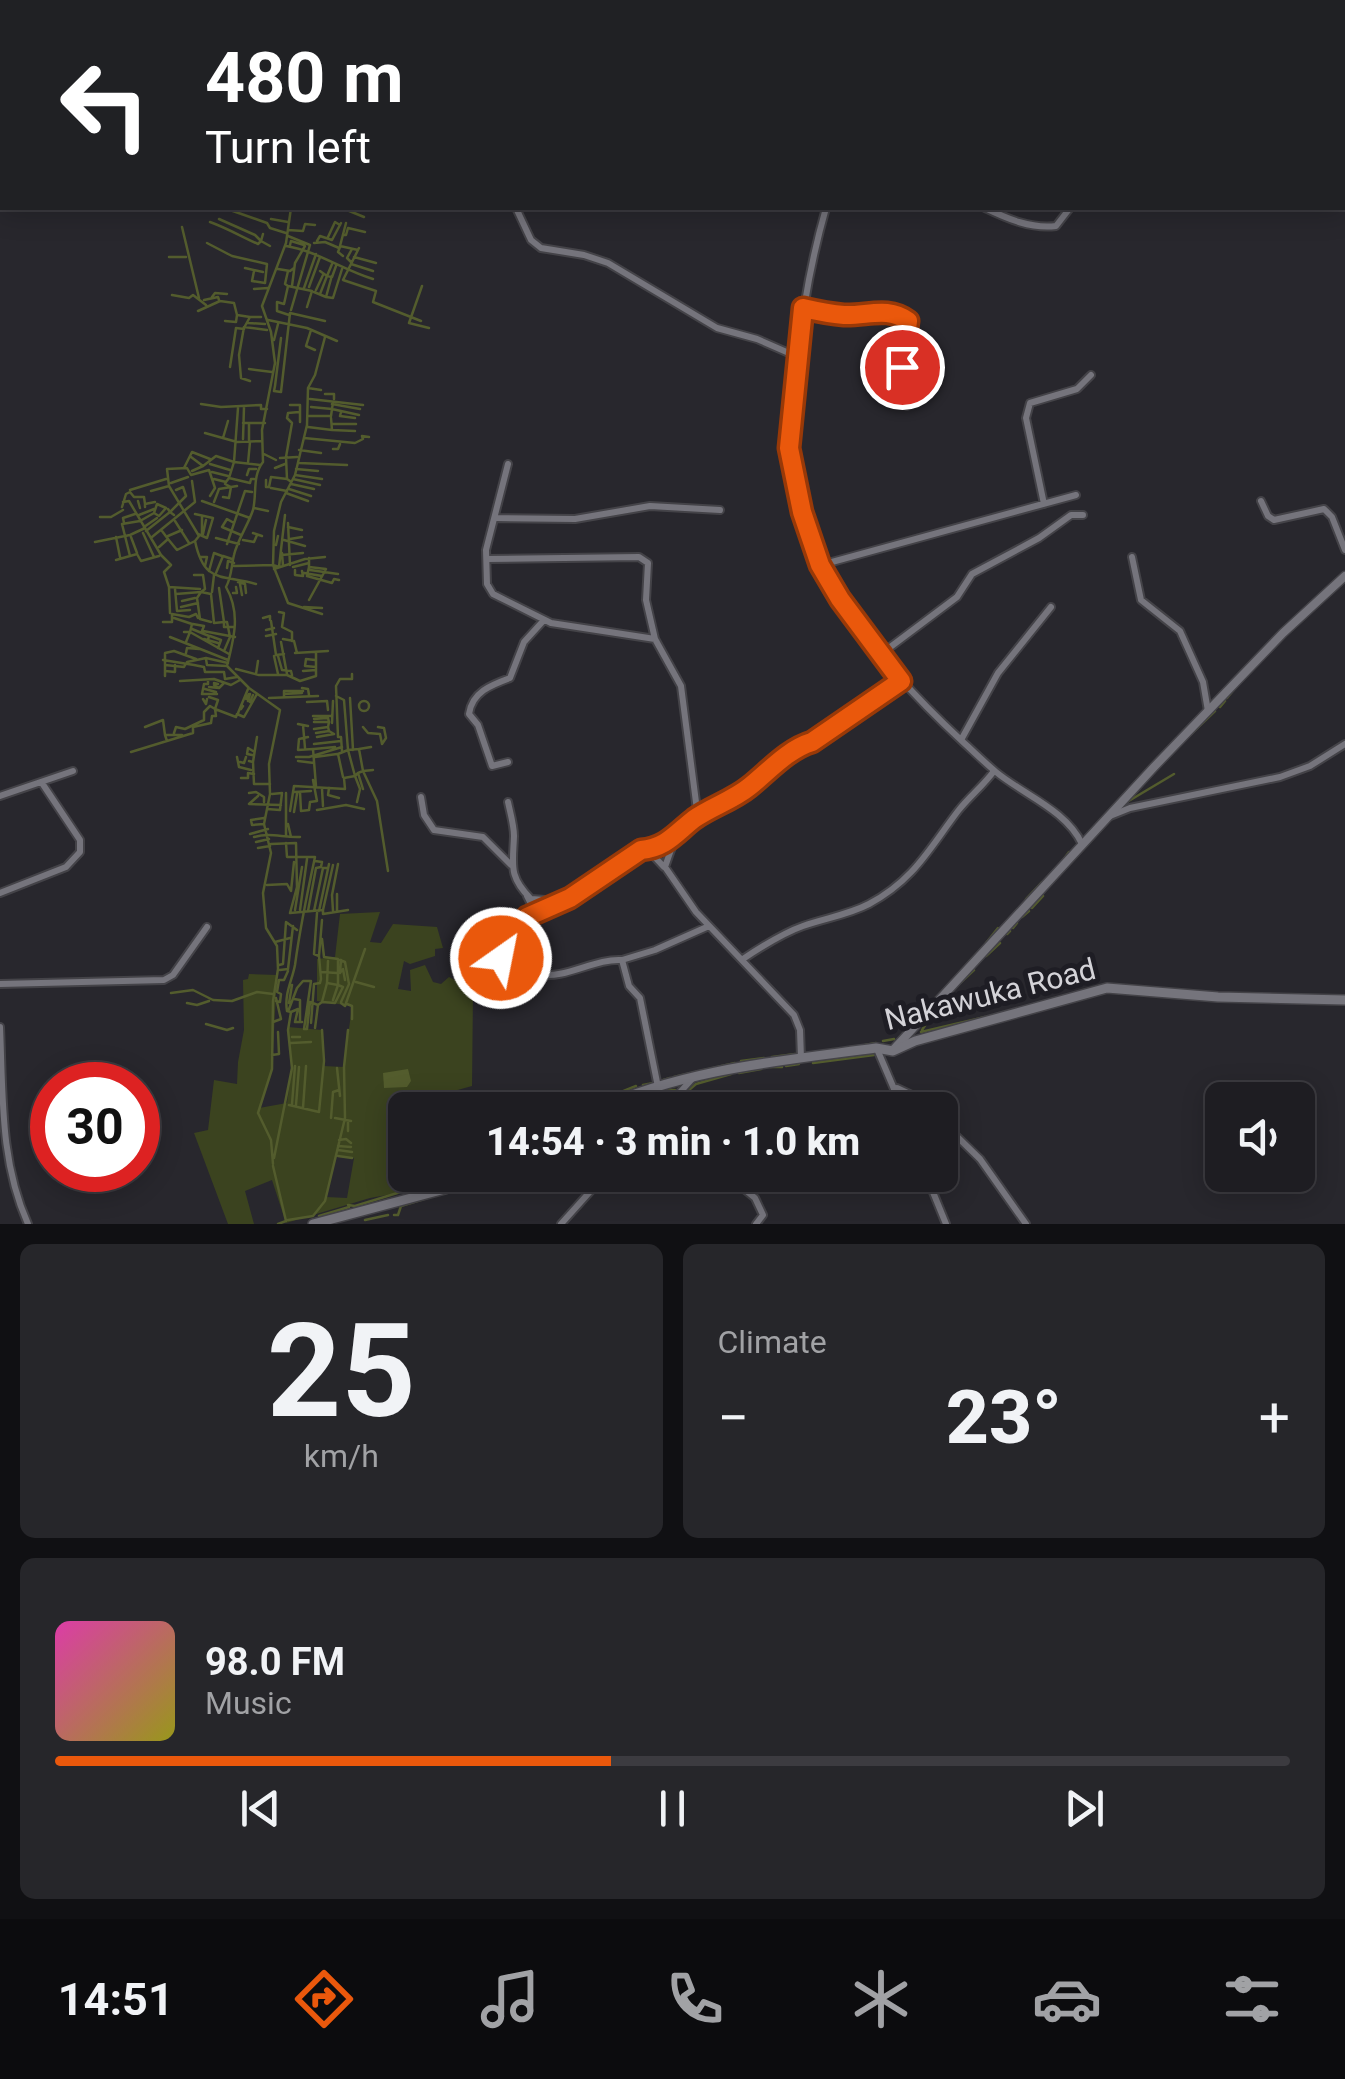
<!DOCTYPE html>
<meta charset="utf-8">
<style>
:root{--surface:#1e1d22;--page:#26262a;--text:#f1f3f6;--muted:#a1a2a5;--line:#3c3b40;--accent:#ea580c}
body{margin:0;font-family:Roboto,sans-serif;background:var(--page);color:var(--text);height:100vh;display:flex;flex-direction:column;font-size:38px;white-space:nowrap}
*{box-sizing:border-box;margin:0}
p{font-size:32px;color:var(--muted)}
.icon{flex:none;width:55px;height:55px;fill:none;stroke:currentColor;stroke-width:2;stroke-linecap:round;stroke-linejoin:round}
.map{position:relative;height:1224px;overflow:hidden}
.sheet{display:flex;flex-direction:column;gap:20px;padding:20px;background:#101013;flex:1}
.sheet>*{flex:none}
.guide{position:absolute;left:0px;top:0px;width:1345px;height:210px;box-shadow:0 5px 25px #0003,0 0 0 2px var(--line);background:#202124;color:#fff;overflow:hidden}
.controls{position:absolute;left:1205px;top:1082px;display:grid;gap:20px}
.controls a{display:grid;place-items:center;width:110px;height:110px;border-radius:15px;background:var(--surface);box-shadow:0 5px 25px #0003,0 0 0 2px var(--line);font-size:50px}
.speed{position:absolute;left:30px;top:1062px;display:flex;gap:20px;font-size:50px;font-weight:700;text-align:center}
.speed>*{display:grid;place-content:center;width:130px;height:130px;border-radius:50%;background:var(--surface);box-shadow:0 5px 25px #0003,0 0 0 2px var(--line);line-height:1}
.speed .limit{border:15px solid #d22;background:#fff;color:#111}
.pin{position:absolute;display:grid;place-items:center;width:85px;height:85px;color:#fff;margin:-42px;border:5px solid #fff;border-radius:50%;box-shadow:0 2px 10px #0007}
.me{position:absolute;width:110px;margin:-55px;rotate:33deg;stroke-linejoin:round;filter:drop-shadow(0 0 8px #0008)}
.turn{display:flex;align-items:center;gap:35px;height:210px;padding:0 40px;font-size:45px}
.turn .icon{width:130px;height:130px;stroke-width:2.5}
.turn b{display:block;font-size:70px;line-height:85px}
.big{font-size:75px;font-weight:800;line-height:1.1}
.sheet .widget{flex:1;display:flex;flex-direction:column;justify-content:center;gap:15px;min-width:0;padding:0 35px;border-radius:15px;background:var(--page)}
.sheet .dial{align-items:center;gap:0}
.dial b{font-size:130px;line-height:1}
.song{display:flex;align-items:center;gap:30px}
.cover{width:120px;height:120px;border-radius:15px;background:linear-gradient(135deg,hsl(320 70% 55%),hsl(60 70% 35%))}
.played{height:10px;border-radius:5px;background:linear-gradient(90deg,var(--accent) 45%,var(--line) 45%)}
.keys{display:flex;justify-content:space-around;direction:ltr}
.heat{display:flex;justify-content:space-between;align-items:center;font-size:55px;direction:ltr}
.sheet .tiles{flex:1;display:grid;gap:20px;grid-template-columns:1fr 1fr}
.widget:last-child{grid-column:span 2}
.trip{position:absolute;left:388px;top:1092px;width:570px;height:100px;border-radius:15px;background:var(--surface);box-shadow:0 5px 25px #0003,0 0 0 2px var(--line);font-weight:800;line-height:100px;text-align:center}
.tabs{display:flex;height:160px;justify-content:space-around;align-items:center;background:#0c0c0e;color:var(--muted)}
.tabs .icon{width:70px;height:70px}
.tabs .selected{color:var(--accent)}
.tabs b{font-size:45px;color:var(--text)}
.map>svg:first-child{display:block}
.green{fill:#3b431f;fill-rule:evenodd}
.water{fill:#535c2d}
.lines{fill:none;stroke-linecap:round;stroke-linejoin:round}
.stream{stroke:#535c2d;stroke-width:2.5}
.minor-casing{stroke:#444348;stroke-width:10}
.tertiary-casing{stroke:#444348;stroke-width:11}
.secondary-casing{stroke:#444348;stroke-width:12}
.minor{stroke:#75747c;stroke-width:6}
.tertiary{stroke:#75747c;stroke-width:8}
.secondary{stroke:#75747c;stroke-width:9}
.route-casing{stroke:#983908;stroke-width:25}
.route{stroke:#ea580c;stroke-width:18}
.labels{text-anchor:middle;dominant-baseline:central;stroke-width:10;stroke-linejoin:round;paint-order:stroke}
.street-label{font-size:30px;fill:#d4d3d8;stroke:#1e1d24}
</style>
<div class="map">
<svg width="1345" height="1224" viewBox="0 0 1345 1224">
<rect width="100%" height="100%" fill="#28272d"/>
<path class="green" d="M380,912L370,942L381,943L393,924L437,927L443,948L435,949V956L410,964L404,961L398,989L411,991L410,970L425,965L433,982L441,984L449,977L471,989L473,993L472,1086L454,1091L452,1110H405V1175H452L420,1189L370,1198L286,1223L272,1180L245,1191L254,1224H228L194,1133L208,1130L214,1080L237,1084L238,1062L244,1030L243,980L248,979L249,974L277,975L272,1069L259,1108L287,1103L292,1068L288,1027L322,1030L323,1066L344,1067L352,1006L317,1001V959L335,957L340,914ZM336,1155L354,1158L347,1198L326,1197Z"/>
<path class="water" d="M408,1069L411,1081L407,1087L384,1088L383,1073Z"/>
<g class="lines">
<path class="stream" d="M355,0L356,2
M363,0H366
M376,0L379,2
M422,0L431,2
M203,2H204
M227,2L228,0
M238,2L239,0
M248,2L249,0
M288,2L289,0
M411,2L412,0
M292,208H328
M342,208L364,217
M364,208H365
M230,210L267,223L270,228L286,233
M219,219L255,235L261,241
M271,219L288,222
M210,222C227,228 242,237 258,244L261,241
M346,223L340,246L358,250
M182,227L199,298
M288,230L303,231L305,224L315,225
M263,234L261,241L270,246
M343,235H346L348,228L365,232
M288,236L310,245L291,310
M328,237L335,222L340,225
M317,241L320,236L332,240L341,223
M207,243L232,256L267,264L265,283
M314,243L325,242L339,248
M290,245L291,241L304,245
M286,246C317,251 343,270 373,279
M340,247L338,252L343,256
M359,248L343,280L376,291L373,302L421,321
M169,257H186
M354,257L376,263
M351,262L347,258L352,249
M351,264L373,271
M245,268L263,272
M278,269L290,271L294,268
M254,271L252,281L265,283
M320,271L327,276L332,264
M288,286L285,284L288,271
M292,286L295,263L305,246
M422,286L409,323L429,328
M309,287L320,257
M304,288L316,254
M254,289L268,288
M316,290L323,275
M314,292L326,297L331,279
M320,294L327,276L332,277L336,266
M172,295L189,298L193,295L206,305
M212,297L215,293L227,294
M326,297L333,298L342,269
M204,300L218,297L219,300
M198,311L220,301L234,303L237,315
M289,315L277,311V302L284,304L288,286L312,291L307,307
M268,320L307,328L337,341
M225,321L236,322L237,315L250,317
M248,323L265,324
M245,326L250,317H261
M311,330L306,346L315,350
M274,340L278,324
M230,367L236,328L244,329
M249,369L272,372
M250,381L241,378L239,355L244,327L267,330
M275,386L274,391L281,392L290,313L325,321
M275,386L281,338
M308,388L321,390
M325,394H334V399
M310,399L363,405
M201,404L221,407L261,405V409H267
M332,404L360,409
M290,405H300V422
M311,407L332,409L333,402
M341,412L340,416L355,418
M308,416H331L332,409L359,415
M243,423H265
M333,424H356
M308,427L332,430L331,418
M332,430L355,431
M205,433L237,442L262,441
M223,438L228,421
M304,438L355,443L363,439L362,436L369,437
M243,439L244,407
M249,440V424
M333,449H338L340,444
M299,450L321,453
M264,454L276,460
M191,457L203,466L192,471
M280,458L297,457
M234,462L238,408
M234,462L260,465
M248,463L250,442
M299,463L347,465
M210,464L230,470
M203,466L216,456L234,462L229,478L250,483L251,479H254
M184,468L192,452L210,459
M275,468L285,464
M296,469L318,471
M212,472L228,476
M247,475L249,469H256
M295,475L322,479
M214,479L226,482L229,478
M293,479L320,485
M266,480V487H269L271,477L287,479
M290,481L287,479L286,457L292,423L287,418L288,413L299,412
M171,483L188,477
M291,484L314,489
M271,488L287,491
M289,489L311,496
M130,490L166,479
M151,491L169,486
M286,493L308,501
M223,497L229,498L231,487L225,484
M138,501L140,508
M202,501L250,518
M123,502L129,501L161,555L171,565L164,572L169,587
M214,502L219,489L237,486
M122,507L126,494L130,492L134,497H144L145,504
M145,507V504L155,502
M254,508L268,511
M168,509L170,512L186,496L183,487L176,490
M195,514L213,518L207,538L198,534
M139,515L154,509
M285,515L279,567L273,565L274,531L281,502L295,475L307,425L308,388L315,375L325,337
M100,517H111L123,510
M202,517V535
M175,521L189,543
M124,523L123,518L135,514
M234,523L227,519L222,527L241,535
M288,523L290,565
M144,527L157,518
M288,527L302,530
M146,531L170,512L174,515
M143,533L154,557
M253,533L262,536
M203,534L206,520
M168,536L182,530
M116,537L120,557
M131,537L137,553
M152,537L195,502L192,481
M216,538L239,544
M168,539L177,550L195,541C204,584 221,574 256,584
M290,539L302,537
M243,540L254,542L257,535
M284,540L305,546
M195,541L199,536L169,486L167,469L187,468L191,475L209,470L215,488L210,496
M95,542L130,535L145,528
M227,544L245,491L252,492
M276,545L278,536
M159,547L168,539L162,531
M282,553L283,566
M282,555L303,553
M130,556L122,524L140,521L154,513L159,516L166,508L157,504L154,513
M200,557H207L205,566
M116,560L137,554L141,561L159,556
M234,566L273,565L288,603L322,614
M293,567L309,563
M309,567L307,576L332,583L334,579L339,580
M227,568L228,561L234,563
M274,569L305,559L325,557
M295,570V575L303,576L302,571
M310,570L338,574
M209,571L214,553L222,556
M216,573L223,556L232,559
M304,573L322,576
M194,575H203L205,589L201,592L211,594L214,623L224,622V627H233
M238,582L245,584L246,593
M240,584L242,595
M219,588L224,622H227L230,637L224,651
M175,589L177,611L190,610
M212,592L214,575
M233,593H237L236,587
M176,594L201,592L197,598L200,619L211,622
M309,600L326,569L309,567V558
M182,601L195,598
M181,607L198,603
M304,607L322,608
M279,612L284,613L282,627L292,632V641
M170,613L169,587L200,589
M174,618L192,624L190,632L229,654
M263,618L270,616V620
M271,621L276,655L284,654
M163,622H172V614L189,617L196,614L198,618
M193,624L204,626L202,631
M192,629L209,636L208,640
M266,630L274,628
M203,631L235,637
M184,632H190L186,642
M210,636L221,640L218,648
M266,636L276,634
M170,637L228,660
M204,639L218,643
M283,639L294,641L297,653
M281,642L287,674
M186,653L187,648L199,649
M295,653L328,651
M274,656L278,674
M278,656L282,670L291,671L292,675
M206,659L207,665L227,666
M163,660L194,665
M315,660L306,659L305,666L316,667
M187,662L206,658L228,663
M165,665L184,667L185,665
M194,665L204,667L205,672H224L225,679L237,677
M236,669L259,675H287L300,681L316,676V653
M165,671L175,672V665
M303,671L316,670
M256,674L258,661
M165,676V653L174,651L196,659
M208,680V684H204L202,694H217
M180,681L214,679L231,685L240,680
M214,683L218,684
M214,685L219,688L224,683
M209,687L219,688
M302,688L308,689L309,695
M205,689L216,692
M284,694L302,693
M284,696V691H303
M336,696L344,700L348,750L338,754L343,777
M269,698L318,696
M350,698L353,750
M1227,698L1236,687
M203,699L206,704L207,699
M246,699L249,694
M359 706a5 5 0 1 1 10 0a5 5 0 1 1-10 0Z
M248,701L250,694
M250,702L253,695
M307,702L327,701L328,710
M1220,707L1225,701
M241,709L243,706
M238,713L248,689
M313,716H331
M314,719L327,718
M314,722H329L328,718
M332,723L333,701
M298,724L308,726
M303,725L305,748
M145,727L163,720L165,735
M363,727L368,733L380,734L382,744L386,738L384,728L378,727
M314,729L328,727L329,722
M174,733L176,727L185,729L204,720V712L210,706L215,709L218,700L209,697
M316,733L329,731L328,727
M1191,734L1215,711
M308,737L299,739L298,750L313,749L316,786
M317,737L334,734L329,731
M167,741L165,735H182
M314,744L341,741
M371,747L359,749L363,771L373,770
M314,749L335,747
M359,749L348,750L355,776L358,773L363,789
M342,751L341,737H338L336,686L340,679H352V674
M131,752L193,733V727L211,723L212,716H216L215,709L236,717L237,714L244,717L257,694
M252,755L247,754L248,748L253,751
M237,757L239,767L251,770
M296,757H309L342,747
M315,757L337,754
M249,761L253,762L257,737
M298,761L314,763
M240,762L244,763L246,757
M253,762L254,784H270
M358,773L363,771L377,801L388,871
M241,778H248V773L254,774
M329,788L328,795L339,798
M322,789L323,806
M295,792L311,791
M300,792L301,811L309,810L310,802L317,801L313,780
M249,793L256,792L264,797V802
M258,796L249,804L281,805
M1127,802L1174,774
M267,809L280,810L282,793L272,794
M317,810L346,805L364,809
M290,811L294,786L345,789L344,778L355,776L360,789L357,802
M294,812L297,794
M264,818L251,820L252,825L264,824
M288,824L291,837
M250,834L268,829
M286,836V793
M254,837C271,832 283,838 300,837
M256,842L269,839
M271,844L296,843L297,887L290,913L323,910V914L348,910
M258,848L270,846
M1061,863L1069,852
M267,885L287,884L291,891L294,862
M1026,899L1042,882
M1032,908L1043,896
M295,910L302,867
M300,910L307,859
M323,910L333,865
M308,911L316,868L321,867L322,862L315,861
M314,911L323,868H328
M319,911L329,864
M333,911L332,895L338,864
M337,911V894
M317,913L314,954L319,956
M1022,917L1029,911
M1013,928L1017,923
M1007,934L1010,931
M322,939L324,957L338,959V985L343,987L335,1003L322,1002
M275,942L290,938
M986,943L998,928
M986,956L1000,943
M340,960L345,962L349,984L341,1002
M341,960L340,973L343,969L345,980
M279,965L283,964L286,922L297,930
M280,970L288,969L293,926
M321,972L337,973
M356,982L374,987
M327,983L328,961
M960,983L974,970
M171,993L193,990L213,1000L232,1001L257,992L273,994
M294,999L300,1000V1020
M276,1001L280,1002L281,994L277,992L279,980H284L288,971
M187,1003L197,1005L209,1001
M289,1003L292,985
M341,1003L345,1006L365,949
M347,1004L352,1006V1019
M318,1005L322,1002L327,983L338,985L333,1000
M289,1009L297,988L303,981H311L304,1029
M291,1012L298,1009L295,1022H302
M916,1019L924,1011
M273,1022L281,1019L276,998
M311,1023L314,984L320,983L321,979L319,956L322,920
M206,1024L227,1030L233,1028
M304,1029H307L310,1002L318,1005L315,1028
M922,1030L937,1008
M921,1032L985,1017
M292,1037H300
M883,1041L894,1039
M291,1043L311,1042
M865,1045L876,1043
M272,1055L279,1054L278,1032
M772,1057L795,1054
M741,1061L764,1058
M813,1063L874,1055
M786,1066L799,1064
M770,1067H782
M337,1068L340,1096
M739,1073L761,1069
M674,1077L735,1063
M660,1081L670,1078
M643,1085L653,1083
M661,1091L675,1090
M616,1094L636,1086
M682,1096L696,1084L731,1074
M601,1100L612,1095
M292,1104L295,1066
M289,1105L319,1112L324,1061L322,1030
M296,1105L299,1067
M587,1106L594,1103
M303,1108L306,1066
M608,1109L640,1098
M331,1118L333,1092L339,1090
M335,1118L351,1121
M348,1131V1122
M339,1140L346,1139L351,1143
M338,1146L351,1147
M338,1150L352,1152
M338,1156L352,1158
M274,1158L292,1068L288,1030L291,1012L287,1011C284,994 292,981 295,965C300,928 307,894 315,857H287L286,843
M273,1164L271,1140L258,1113L272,1069L273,1001L278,969L277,946L266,928L263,893L271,853L264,824L270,794L269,764L280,710L249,688L227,666C234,638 241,613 226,587C232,576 231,567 234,555C237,541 248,525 253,510C257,494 252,476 263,462L262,430L275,363L271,332L262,306L286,243L291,208
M273,1166L286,1221L278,1224
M348,1205L355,1206L456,1175
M394,1215H398L401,1206L434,1196
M319,1216L349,1207
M288,1220L313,1216L325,1201L345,1118L344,1067L348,1030
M365,1220L388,1215"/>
<defs>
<path id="minor" d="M1022,0L1028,2
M963,2L965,0
M1100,2L1102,0
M1294,2L1295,0
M516,208L531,240L541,248L584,255L608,263L717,328L757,339L798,357
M826,208C812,257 803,305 798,356C796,387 788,417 789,447C793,564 881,666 962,741C973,751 984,762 996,772C1024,795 1066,810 1082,844
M985,208C1008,219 1031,229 1056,226L1070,208
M803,309C816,311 831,314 844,315C867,316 888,306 908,321L901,372L902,402L907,406
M508,464L486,550L487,584L493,594L551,623L655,639L681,686L697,810C684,831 667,848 641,850
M1261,501L1268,516L1274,520L1324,509L1332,517L1345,550
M1044,504L1026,418L1030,403L1077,389L1091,375
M497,518L575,519L650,506L720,510
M1132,557L1141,600L1180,631L1203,682L1208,711
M487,559L639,557L648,563L646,600L655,639
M821,565L1076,495
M881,654L957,597L972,574L1039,538L1071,515H1083
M961,740L998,673L1051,607
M508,762L492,766L478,725L469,714C472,692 491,685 510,678L524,642L544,620
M0,796L73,771
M421,797L424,815L434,830L483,837L511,865
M508,802C510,812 514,825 514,836C513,865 508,876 531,899L559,901L570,898L641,850L650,852L664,867
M1110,816L1130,808L1280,777L1310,766L1345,744
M692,821C709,808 730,801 748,788C768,773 787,750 812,742L901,681
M674,841L665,867L696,912L794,1015L800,1030L801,1058
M0,893L66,867L80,852V840L42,783
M527,896L533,908L539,974C564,980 595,958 622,960L629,986L640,998L658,1087
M743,959C761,947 783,933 803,926C825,918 848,915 869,904C914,880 929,849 958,811C970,796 983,786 994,771
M622,960L655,950L709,926
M0,984L164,980L173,975L207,927
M476,987L488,977L511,944L522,921L558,902
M0,1027C3,1095 0,1162 28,1224
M877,1049L903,1110
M897,1088L916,1097L930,1110
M664,1110L692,1079
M940,1120L980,1159L1026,1224
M727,1175L755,1198L763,1215L756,1224
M926,1175L946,1224
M561,1224L605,1175"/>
<path id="tertiary" d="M893,1050L1154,767L1283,633L1345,576"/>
<path id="secondary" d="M595,1110C684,1069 780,1061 876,1048L893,1051L915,1041L1107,988L1218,997L1345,1000
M313,1224L445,1189L479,1175"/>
</defs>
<use href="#minor" class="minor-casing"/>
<use href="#tertiary" class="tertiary-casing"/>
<use href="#secondary" class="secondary-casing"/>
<use href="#minor" class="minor"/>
<use href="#tertiary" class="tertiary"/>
<use href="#secondary" class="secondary"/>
</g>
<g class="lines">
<defs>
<path id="route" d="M501,958L516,928L527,917L570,898L641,850C666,848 676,833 694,819C711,807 733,800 749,787C768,772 788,749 812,742L901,681L840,599L820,565L802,512L789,448L803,308C816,311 831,314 844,315C867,316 888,306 908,321L902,367"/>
</defs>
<use href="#route" class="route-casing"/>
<use href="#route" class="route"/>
</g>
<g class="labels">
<g class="street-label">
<text transform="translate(990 994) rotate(-14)">Nakawuka Road</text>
</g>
</g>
</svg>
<div class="controls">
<a><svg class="icon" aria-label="sound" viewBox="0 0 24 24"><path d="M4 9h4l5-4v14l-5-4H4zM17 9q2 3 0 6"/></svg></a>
</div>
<div class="speed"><div class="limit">30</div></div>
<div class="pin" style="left:902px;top:367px;background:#d93025"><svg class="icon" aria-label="arrive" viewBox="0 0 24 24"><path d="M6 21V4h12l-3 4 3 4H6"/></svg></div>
<svg class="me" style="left:501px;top:958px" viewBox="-20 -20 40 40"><circle r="17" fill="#ea580c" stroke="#fff" stroke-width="3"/><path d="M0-11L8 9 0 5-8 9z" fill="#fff"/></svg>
<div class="trip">14:54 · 3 min · 1.0 km</div>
<div class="guide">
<div class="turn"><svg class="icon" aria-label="left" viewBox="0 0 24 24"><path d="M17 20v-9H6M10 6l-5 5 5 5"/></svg><div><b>480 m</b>Turn left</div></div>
</div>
</div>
<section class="sheet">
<div class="tiles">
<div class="widget dial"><b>25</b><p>km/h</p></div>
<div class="widget"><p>Climate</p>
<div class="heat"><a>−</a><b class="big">23°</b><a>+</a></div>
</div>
<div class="widget">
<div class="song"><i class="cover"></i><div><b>98.0 FM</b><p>Music</p></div></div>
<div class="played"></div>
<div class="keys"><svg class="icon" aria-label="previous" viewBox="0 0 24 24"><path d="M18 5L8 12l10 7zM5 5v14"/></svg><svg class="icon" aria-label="pause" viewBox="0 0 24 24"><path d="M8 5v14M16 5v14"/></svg><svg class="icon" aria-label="next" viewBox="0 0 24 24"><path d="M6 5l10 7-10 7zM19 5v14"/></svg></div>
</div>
</div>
</section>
<nav class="tabs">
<b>14:51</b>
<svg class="icon selected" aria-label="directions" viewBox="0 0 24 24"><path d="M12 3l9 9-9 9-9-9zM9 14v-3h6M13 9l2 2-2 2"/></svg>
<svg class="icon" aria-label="music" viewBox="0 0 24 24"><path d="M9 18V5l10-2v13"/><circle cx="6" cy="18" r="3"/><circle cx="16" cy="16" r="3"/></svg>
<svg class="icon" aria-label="phone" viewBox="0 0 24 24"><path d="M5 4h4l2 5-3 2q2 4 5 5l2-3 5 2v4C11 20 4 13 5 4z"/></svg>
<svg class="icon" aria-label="climate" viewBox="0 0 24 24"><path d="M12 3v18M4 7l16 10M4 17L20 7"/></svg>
<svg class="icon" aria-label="car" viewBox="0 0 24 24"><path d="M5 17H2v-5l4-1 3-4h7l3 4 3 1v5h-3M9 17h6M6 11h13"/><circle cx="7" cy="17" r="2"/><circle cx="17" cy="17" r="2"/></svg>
<svg class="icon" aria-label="filters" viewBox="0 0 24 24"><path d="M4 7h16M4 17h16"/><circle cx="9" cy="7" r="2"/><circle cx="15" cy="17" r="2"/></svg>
</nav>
